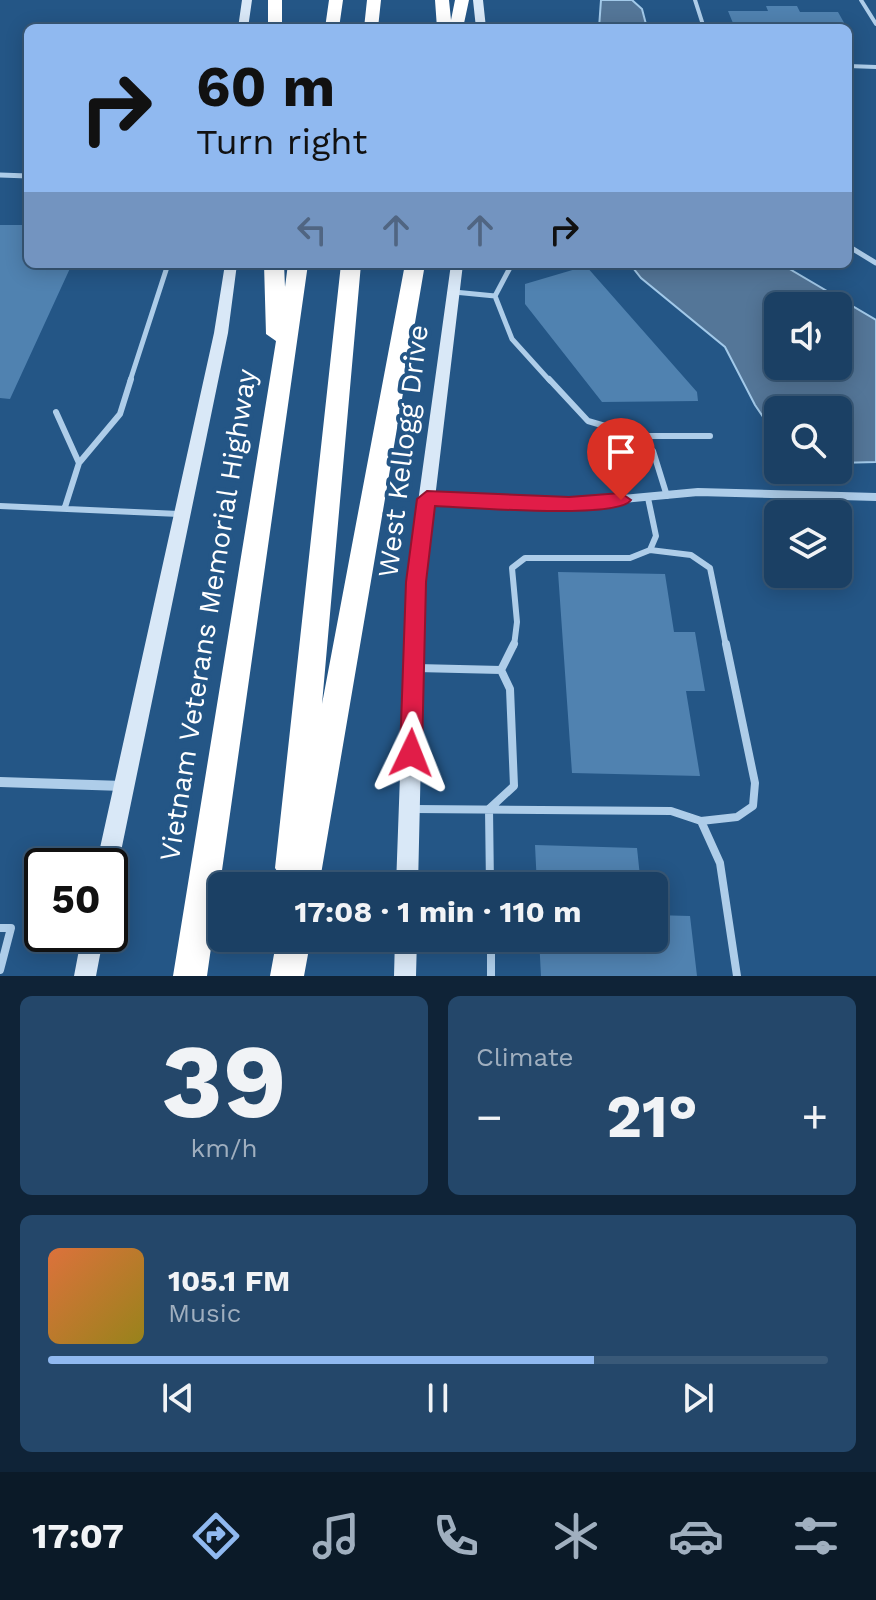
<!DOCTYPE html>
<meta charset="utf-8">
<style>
:root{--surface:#1b4064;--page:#24476a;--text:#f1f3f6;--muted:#a0afbf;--line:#395978;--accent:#90b9f0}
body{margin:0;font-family:"Work Sans",sans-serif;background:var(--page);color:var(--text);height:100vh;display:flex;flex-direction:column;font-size:30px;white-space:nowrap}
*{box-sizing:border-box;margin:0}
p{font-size:26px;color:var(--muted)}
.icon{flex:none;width:44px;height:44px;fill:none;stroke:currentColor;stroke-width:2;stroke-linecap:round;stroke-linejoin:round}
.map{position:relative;height:976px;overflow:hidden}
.drawer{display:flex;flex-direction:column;gap:20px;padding:20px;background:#0f2337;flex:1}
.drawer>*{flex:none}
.hud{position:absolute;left:24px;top:24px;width:828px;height:244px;border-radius:12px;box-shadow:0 4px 20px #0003,0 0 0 2px var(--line);background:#90b9f0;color:#111;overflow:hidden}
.tools{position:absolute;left:764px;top:292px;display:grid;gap:16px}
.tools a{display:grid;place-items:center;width:88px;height:88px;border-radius:12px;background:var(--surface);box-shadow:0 4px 20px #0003,0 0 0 2px var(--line);font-size:40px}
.speed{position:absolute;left:24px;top:848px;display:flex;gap:16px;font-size:40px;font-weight:700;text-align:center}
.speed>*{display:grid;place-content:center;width:104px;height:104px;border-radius:50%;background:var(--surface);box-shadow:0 4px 20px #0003,0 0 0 2px var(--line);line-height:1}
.speed .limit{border:4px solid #111;border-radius:12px;background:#fff;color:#111}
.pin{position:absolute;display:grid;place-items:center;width:68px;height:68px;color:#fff;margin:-82px -34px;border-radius:50% 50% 50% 0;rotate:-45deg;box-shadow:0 0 8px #0007}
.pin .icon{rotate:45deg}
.me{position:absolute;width:88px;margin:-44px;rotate:2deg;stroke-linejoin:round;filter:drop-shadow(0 0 6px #0008)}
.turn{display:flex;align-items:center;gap:28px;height:168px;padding:0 40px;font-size:36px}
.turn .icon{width:104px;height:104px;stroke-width:2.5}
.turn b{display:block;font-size:56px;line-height:68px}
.lanes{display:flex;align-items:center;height:76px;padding:0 40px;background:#0003;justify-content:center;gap:40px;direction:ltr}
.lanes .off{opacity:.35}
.big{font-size:60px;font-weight:700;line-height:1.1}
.drawer .widget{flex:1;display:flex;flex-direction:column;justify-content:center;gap:12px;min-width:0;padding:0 28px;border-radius:12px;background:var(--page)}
.drawer .dial{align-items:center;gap:0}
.dial b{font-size:104px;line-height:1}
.song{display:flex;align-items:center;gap:24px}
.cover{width:96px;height:96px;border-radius:12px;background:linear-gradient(135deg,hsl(20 70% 55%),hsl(50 70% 35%))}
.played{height:8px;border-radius:4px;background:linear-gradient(90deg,var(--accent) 70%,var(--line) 70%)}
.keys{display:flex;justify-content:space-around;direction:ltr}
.heat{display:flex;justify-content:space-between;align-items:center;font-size:44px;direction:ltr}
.drawer .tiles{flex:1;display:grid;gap:20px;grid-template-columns:1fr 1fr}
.widget:last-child{grid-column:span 2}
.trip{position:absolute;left:208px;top:872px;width:460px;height:80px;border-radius:12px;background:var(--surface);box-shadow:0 4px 20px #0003,0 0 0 2px var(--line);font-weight:700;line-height:80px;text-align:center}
.dock{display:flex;height:128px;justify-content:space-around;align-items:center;background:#0b1a28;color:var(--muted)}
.dock .icon{width:56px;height:56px}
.dock .active{color:var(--accent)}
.dock b{font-size:36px;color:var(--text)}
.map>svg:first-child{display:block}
.water{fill:#547698;stroke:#a2c9e9;stroke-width:2;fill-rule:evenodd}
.building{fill:#5082b0}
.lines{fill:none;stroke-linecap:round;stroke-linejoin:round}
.service-far3{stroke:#aecde9;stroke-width:4}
.service-far2{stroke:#aecde9;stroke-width:5}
.service-far1{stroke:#aecde9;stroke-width:6}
.service{stroke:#aecde9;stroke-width:8}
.minor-far1{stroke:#aecde9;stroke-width:8}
.minor{stroke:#aecde9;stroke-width:10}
.secondary{fill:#d9e8f7;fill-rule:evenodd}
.motorway{fill:#fff;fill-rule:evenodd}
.route{fill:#e11d48;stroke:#92132f;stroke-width:2}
.labels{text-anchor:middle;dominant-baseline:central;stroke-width:8;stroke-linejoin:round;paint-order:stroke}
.street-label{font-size:28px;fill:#fff;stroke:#245686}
</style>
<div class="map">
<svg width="876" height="976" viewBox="0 0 876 976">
<rect width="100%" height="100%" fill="#245686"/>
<path class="water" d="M601,0H632L642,9L647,28H599Z
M630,264H781L876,320V462L838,463V410H778V439L755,405L725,347L641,278ZM778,306H838V366H778Z"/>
<path class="building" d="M766,6H797L800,12H838L847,28H735L728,11H768Z
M0,225H28V264H72L10,399L0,398Z
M586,266L697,392L698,401L602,402L525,304V284Z
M558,572L665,574L674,632H695L705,691H686L700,776L572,773Z
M535,845L637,848L641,886H537Z
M654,915L690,916L697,976H541L539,938H654Z"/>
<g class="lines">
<path class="service-far3" d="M695,0L704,28
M861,0L876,24
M848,66L876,67"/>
<path class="service-far2" d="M0,175L28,176
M848,246L876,263
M454,292L495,296L512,339L550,381
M495,296L512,264
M130,381L168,264"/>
<path class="service-far1" d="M549,379L588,421L639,436L653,451L667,496
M56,412L79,463
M639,436H710
M0,506L179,514
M65,507L79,463L120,414L131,379
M650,550L691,555L710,568L726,646
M514,646L517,622L512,568L525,558H630L650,550L656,536L648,498"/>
<path class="service" d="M417,668L501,670L514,644
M415,809L671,811L701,821L720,863L737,976
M701,821L737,817L753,806L755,783L726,644
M490,886L489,809L514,786L510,689L501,670
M0,928H11L0,970
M491,938V976"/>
<path class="minor-far1" d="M427,499L569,504L698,492L876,497"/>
<path class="minor" d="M0,782L123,786"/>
<path class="secondary" d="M242,0H252L248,28H238Z
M473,0H483L486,28H476Z
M225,264H237L228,333L118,866L115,874L110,875V866H96L214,333Z
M451,264H463L425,582L418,886H396L407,582Z
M82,934H104L96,976H74Z
M395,938H417L416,976H394Z"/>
<path class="motorway" d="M268,0H282V28H268Z
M329,0H343L339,28H325Z
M367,0H381L378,28H364Z
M435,0H449L451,20L455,0H469L463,28H437Z
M264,264H284L285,287L288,264H308L207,976H173L276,341L266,334Z
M341,264H361L322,704L405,264H425L319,886H287L275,868Z
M277,938H311L304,976H270Z"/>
</g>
<path class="route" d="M427,491L569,497L621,493L631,500C618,520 464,507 435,506L426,582L422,753L419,760L411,763L403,760L400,753L406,582L417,499Z"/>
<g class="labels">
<g class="street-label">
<text transform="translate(403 451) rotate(-83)">West Kellogg Drive</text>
<text transform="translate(208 615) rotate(-81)">Vietnam Veterans Memorial Highway</text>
</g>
</g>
</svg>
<div class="tools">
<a><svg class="icon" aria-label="sound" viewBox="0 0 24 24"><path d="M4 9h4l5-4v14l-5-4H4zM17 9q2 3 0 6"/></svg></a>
<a><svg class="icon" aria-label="search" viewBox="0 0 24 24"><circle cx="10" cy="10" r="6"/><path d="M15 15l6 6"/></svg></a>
<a><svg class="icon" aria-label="layers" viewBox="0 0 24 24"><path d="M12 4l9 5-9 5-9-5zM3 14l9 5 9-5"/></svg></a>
</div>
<div class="speed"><div class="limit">50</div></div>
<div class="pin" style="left:621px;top:500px;background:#d93025"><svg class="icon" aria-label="arrive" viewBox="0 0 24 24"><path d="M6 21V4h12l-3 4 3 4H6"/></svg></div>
<svg class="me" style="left:411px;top:753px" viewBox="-20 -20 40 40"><path d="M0-17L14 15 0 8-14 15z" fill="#e11d48" stroke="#fff" stroke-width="4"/></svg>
<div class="trip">17:08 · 1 min · 110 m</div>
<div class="hud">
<div class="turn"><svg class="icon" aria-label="right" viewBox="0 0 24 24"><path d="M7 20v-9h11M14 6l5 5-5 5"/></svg><div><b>60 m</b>Turn right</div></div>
<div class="lanes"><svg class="icon off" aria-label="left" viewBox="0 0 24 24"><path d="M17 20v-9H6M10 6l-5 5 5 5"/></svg><svg class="icon off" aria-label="ahead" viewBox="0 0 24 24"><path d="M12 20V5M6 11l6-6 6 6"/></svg><svg class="icon off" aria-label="ahead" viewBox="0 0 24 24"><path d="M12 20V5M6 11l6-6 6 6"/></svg><svg class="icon" aria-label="right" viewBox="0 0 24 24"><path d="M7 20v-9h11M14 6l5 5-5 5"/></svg></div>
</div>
</div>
<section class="drawer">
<div class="tiles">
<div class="widget dial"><b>39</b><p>km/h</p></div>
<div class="widget"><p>Climate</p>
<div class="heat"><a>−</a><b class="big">21°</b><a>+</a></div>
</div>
<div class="widget">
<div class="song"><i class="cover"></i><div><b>105.1 FM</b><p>Music</p></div></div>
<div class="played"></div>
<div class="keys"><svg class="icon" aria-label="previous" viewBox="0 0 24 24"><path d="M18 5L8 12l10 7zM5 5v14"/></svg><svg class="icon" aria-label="pause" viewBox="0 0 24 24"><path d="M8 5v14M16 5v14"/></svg><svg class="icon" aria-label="next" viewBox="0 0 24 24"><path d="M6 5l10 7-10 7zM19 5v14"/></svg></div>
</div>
</div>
</section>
<nav class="dock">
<b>17:07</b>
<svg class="icon active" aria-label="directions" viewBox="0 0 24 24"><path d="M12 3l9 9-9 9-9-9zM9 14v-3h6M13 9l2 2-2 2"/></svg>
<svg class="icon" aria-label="music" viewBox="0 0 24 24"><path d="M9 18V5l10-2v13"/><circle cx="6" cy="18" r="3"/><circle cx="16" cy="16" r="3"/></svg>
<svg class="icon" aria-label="phone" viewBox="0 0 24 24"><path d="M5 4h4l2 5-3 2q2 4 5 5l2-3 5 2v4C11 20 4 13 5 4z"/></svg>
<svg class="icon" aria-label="climate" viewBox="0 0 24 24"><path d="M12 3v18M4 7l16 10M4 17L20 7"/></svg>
<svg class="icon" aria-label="car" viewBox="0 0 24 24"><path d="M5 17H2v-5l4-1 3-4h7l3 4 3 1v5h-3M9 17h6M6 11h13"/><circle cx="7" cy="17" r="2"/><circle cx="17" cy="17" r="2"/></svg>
<svg class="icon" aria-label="filters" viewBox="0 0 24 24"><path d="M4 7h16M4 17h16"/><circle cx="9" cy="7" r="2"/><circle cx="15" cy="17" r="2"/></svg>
</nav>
